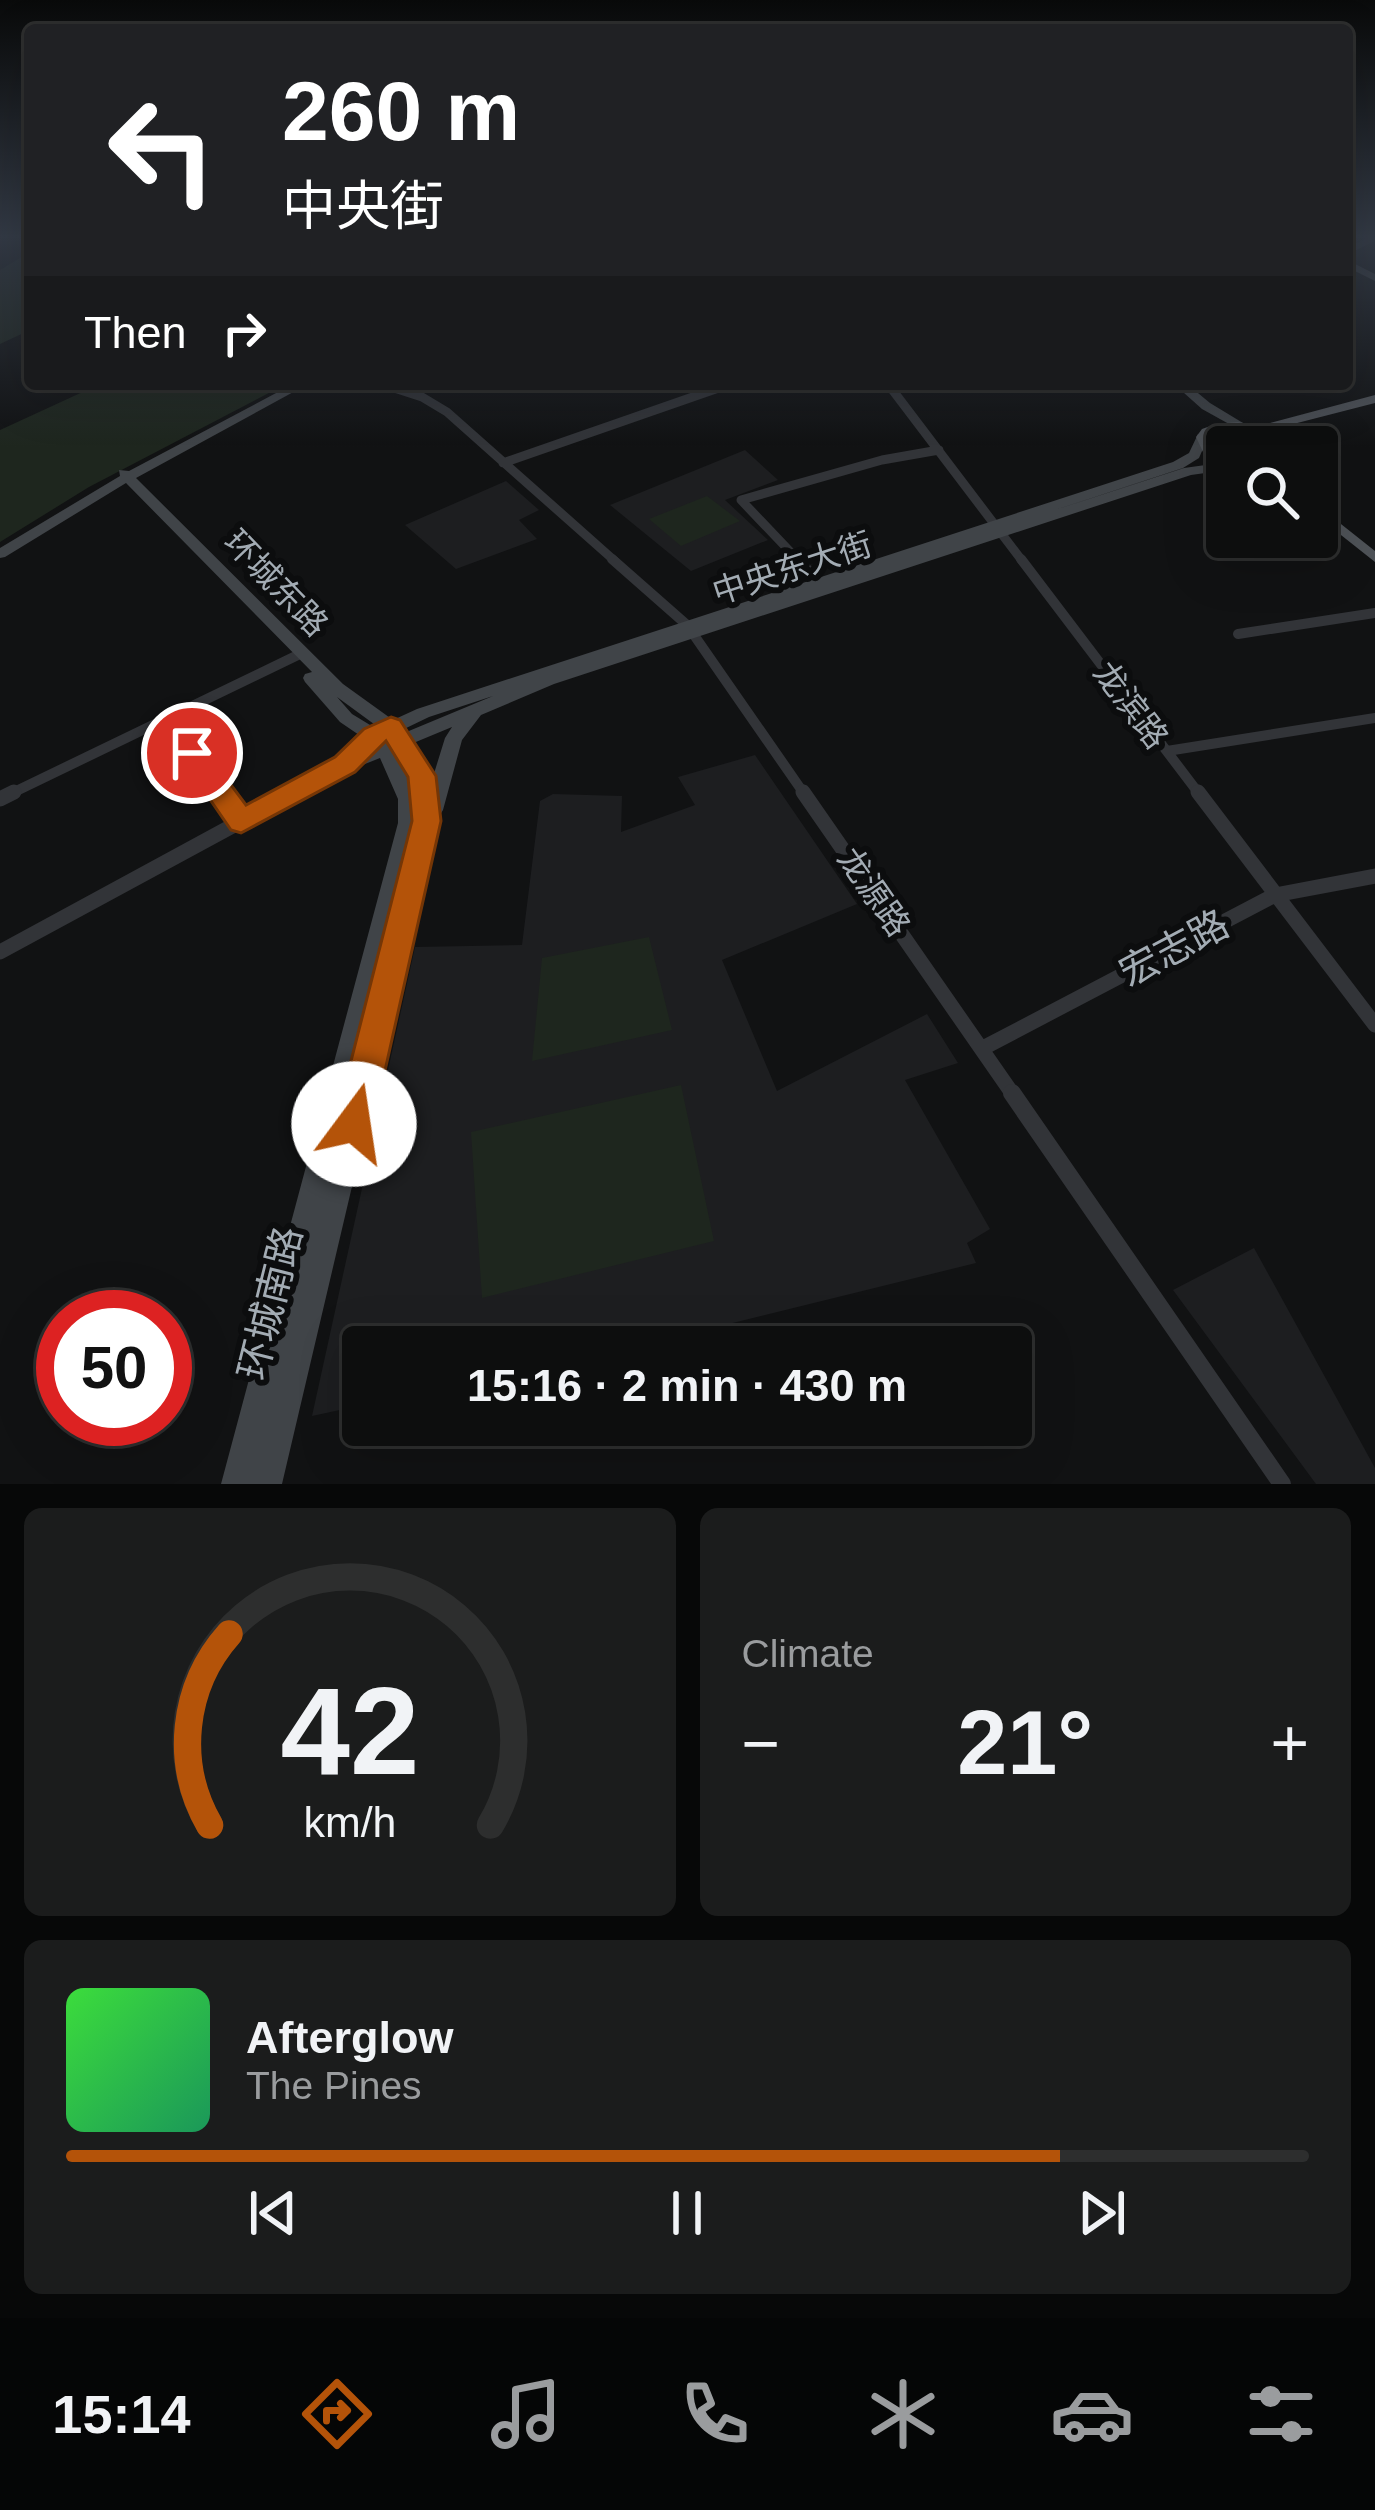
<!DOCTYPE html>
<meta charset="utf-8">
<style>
:root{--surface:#0d0e0e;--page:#1b1c1c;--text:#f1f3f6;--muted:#9a9c9e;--line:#2d2e2e;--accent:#b45309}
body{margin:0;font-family:Arial,"Noto Sans SC",sans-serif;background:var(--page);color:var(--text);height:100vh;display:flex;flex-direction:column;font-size:45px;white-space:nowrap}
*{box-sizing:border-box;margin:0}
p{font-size:39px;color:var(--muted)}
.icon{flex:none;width:66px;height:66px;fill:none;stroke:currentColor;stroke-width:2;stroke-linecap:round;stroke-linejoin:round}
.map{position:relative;height:1484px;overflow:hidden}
.panel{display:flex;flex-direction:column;gap:24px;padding:24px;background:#070808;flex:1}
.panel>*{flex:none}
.hud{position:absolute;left:24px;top:24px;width:1329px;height:366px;border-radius:12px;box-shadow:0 12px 48px #0002,0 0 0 3px var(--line);background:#202124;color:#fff;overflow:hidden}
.tools{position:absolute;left:1206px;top:426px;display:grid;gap:24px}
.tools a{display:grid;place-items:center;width:132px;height:132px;border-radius:12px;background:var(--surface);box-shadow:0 12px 48px #0002,0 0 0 3px var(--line);font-size:60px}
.speed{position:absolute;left:36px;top:1290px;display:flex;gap:24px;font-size:60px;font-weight:700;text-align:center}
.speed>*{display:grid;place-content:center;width:156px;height:156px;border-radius:50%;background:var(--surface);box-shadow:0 12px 48px #0002,0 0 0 3px var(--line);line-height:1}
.speed .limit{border:18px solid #d22;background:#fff;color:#111}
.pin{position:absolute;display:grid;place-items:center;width:102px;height:102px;color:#fff;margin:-51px;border:6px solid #fff;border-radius:50%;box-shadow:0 3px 12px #0007}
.me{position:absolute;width:132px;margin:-66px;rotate:14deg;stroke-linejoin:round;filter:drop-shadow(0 0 9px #0008)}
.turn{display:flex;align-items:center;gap:42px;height:252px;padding:0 60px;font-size:54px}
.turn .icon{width:156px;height:156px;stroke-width:2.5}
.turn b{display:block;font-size:84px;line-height:102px}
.then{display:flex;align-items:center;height:114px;padding:0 60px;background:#0003;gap:24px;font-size:45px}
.big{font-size:90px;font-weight:700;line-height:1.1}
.panel .tile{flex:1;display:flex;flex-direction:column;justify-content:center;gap:18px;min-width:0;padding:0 42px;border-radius:18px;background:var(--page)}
.panel .dial{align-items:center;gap:0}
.dial svg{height:312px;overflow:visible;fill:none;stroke:var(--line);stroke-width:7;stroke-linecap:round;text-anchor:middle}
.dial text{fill:var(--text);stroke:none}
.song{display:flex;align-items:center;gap:36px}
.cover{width:144px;height:144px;border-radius:18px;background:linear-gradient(135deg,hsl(120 70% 55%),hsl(150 70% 35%))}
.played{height:12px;border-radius:6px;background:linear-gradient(90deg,var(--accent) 80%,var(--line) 80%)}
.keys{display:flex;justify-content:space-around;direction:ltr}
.heat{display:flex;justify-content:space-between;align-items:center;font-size:66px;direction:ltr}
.panel .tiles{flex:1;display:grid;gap:24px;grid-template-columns:1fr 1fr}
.tile:last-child{grid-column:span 2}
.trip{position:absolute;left:342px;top:1326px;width:690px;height:120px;border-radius:12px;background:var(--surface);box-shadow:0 12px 48px #0002,0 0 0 3px var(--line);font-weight:700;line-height:120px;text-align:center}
.menu{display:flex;height:192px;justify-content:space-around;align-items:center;background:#050606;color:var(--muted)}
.menu .icon{width:84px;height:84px}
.menu .selected{color:var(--accent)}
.menu b{font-size:54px;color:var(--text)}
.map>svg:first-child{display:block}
.built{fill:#1d1e20}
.green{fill:#1e261e}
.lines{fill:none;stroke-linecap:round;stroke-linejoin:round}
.street-far4{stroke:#323438;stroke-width:6}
.street-far3{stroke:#323438;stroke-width:9}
.street-far2{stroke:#323438;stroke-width:10}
.street-far1{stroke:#323438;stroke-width:15}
.street{stroke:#323438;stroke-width:18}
.secondary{fill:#404448;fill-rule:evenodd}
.primary{fill:#4e5257;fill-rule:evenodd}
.route{fill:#b45309;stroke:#753606;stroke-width:3}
.labels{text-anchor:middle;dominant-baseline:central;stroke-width:12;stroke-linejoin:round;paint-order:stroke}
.street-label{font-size:33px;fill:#a3acb4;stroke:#0c0d0e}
.near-street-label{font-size:39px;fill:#a3acb4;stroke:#0c0d0e}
</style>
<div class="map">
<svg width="1375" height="1484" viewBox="0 0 1375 1484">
<rect width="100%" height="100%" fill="#111213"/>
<path class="built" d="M745,450L778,480L725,500L768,540L691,571L610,505Z
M506,481L539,510L519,520L537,539L456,569L405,525Z
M755,755L857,904L722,960L777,1091L927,1014L958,1063L905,1080L990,1229L967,1243L976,1263L635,1347H363V1405L312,1416L415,947L522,945L540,801L553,794L622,796L621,832L695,805L678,777Z
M1254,1248L1375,1468V1484H1316L1173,1290Z"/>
<path class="green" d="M30,252V330L0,344V270Z
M100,384H286L89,487L0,542V430Z
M707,496L740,521L681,546L649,519Z
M649,937L672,1030L532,1061L542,958Z
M681,1085L714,1241L482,1298L471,1132Z"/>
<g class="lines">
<path class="street-far4" d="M1347,251L1372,239"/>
<path class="street-far3" d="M382,384L422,397L447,412L616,562
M888,384L1023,562
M503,463L730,384
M800,562L741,500L882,460L939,450"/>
<path class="street-far2" d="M612,559L687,625L805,795
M797,559L818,580
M1021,559L1200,795
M1238,634L1375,613
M168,719L222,795
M1167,751L1375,718
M8,795L302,653
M290,795L345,765"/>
<path class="street-far1" d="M220,792L241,822
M803,792L1014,1096
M1198,792L1375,1025
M0,799L14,792
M0,952L295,792
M983,1048L1275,895L1375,876"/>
<path class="street" d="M1012,1093L1282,1484"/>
<path class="secondary" d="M1347,260L1375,274V281L1347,267Z
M293,384H308L136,478L343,684L393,720L417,709L1173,462L1189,453L1198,434L1208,437L1199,458L1183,468L1049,512L1184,468L1227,462V470L1191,475L554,684L481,715L462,740L443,810L440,815L434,817L430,855L282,1484H221L398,823V799L380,758L345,772L338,770L336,765L362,737L340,722L305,682L303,678L305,674L312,672L126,483L5,557L0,558V548L120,476L119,470L129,471ZM493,696L404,733L402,730L429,717ZM337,697L378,727L375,728L352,714ZM452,727L445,738L432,780L411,744ZM397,751L413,777L417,798L395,752Z
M1174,384H1187L1210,403L1248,426L1238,429L1202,409Z"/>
<path class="primary" d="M1375,395V403L1270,430L1296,447C1263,447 1245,416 1208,437L1212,447L1227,456V466L1203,452L1196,437L1202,429L1216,424L1238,422L1259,426Z
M1317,505L1375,551V562L1317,516Z"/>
</g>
<linearGradient id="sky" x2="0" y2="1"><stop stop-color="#090a0a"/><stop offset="0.53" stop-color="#323944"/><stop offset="1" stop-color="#323944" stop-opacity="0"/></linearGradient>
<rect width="1375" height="447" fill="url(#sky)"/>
<path class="route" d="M391,717L400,720L436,776L441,821L373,1124L367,1138L354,1143L340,1138L335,1124L412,821L408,777L386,741L355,772L241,833L231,830L178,753L192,743L202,746L246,805L335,757L364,729Z"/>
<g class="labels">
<g class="street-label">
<text transform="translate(792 568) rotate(-18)">中央东大街</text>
<text transform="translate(276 583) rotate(46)">环城东路</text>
<text transform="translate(1131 705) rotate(53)">龙滨路</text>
<text transform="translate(874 892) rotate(55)">龙源路</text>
</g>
<g class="near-street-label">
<text transform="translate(1174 948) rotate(-28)">宏志路</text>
<text transform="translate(270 1303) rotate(-76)">环城南路</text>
</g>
</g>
</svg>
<div class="tools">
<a><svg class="icon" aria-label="search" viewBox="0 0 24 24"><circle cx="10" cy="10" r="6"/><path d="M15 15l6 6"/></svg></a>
</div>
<div class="speed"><div class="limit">50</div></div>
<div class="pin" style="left:192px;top:753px;background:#d93025"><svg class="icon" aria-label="arrive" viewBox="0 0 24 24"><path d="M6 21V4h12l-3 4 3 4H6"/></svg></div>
<svg class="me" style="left:354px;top:1124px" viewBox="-20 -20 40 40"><circle r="19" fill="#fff"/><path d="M0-13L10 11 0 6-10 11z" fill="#b45309"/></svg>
<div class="trip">15:16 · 2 min · 430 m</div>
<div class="hud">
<div class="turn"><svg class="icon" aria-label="left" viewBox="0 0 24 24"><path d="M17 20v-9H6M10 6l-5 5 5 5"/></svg><div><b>260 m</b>中央街</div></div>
<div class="then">Then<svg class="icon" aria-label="right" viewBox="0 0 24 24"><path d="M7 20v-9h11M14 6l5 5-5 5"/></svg></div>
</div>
</div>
<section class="panel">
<div class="tiles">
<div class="tile dial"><svg viewBox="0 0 100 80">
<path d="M14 69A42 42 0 1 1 86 69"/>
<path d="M14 69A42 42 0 0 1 19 20" stroke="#b45309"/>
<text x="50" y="56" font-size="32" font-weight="700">42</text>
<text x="50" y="72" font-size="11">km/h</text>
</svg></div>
<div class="tile"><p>Climate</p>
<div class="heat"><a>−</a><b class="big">21°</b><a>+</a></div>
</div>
<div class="tile">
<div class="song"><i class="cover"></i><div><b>Afterglow</b><p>The Pines</p></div></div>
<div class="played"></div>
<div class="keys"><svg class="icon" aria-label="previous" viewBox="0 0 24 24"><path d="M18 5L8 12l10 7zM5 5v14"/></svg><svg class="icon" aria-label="pause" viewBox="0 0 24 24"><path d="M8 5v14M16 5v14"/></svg><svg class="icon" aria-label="next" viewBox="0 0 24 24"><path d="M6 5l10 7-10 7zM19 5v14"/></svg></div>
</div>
</div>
</section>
<nav class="menu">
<b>15:14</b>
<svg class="icon selected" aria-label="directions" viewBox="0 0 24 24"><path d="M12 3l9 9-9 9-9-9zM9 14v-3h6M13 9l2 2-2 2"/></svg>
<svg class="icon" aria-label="music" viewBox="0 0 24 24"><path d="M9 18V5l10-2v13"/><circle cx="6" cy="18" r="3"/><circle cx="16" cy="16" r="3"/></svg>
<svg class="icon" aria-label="phone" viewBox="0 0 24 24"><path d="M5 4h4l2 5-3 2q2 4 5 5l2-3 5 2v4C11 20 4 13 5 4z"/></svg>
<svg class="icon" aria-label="climate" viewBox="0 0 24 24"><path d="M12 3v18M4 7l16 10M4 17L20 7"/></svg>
<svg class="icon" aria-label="car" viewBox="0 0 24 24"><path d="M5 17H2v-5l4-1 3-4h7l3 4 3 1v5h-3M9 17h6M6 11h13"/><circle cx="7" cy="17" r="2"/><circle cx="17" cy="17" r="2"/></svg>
<svg class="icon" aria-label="filters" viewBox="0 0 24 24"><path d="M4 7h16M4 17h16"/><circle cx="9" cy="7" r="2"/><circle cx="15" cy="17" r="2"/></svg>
</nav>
